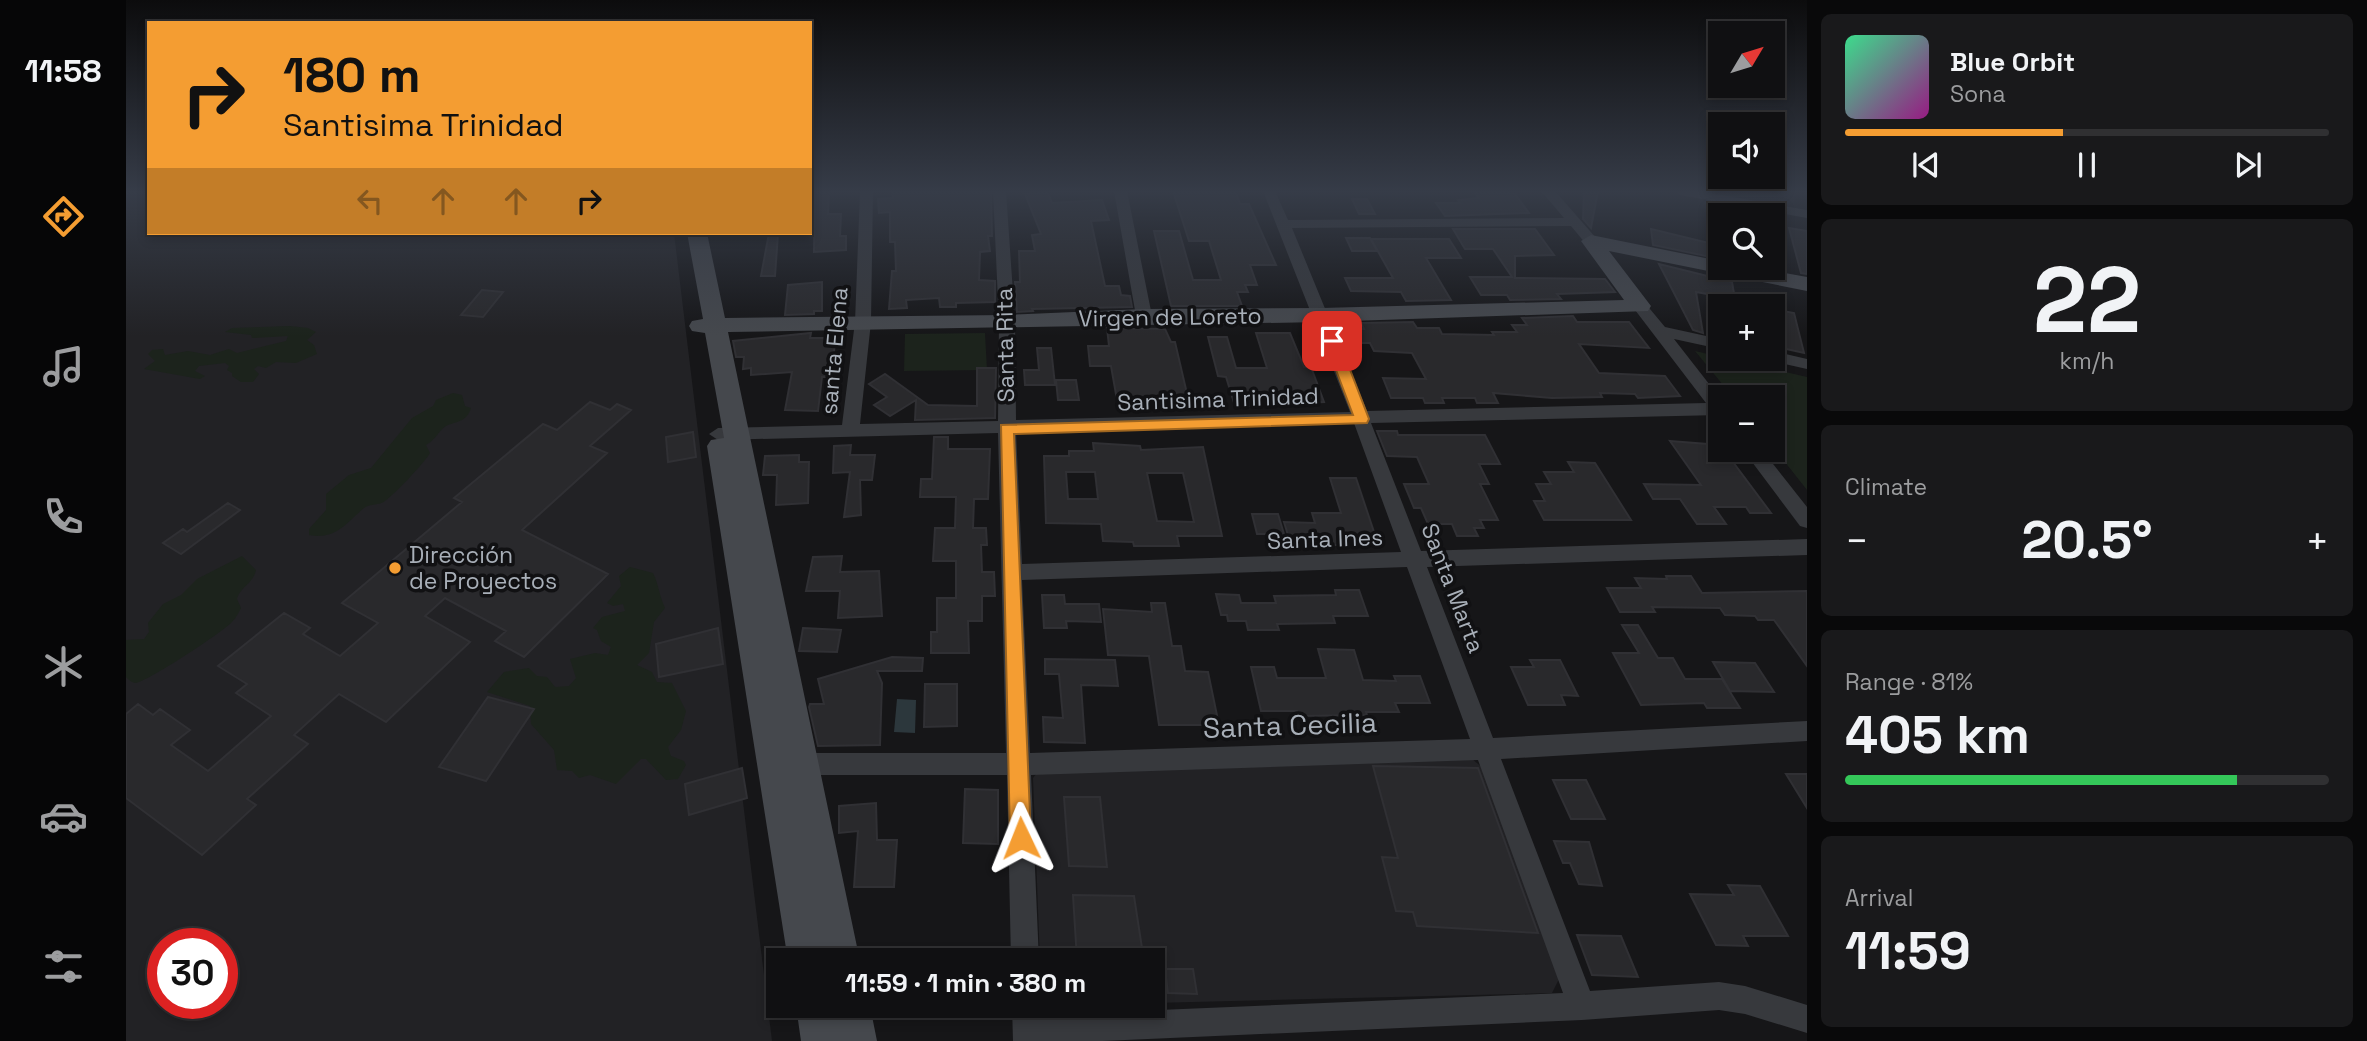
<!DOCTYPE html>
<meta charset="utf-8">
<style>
:root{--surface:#101012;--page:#19191b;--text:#f1f3f6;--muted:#9c9d9f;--line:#303032;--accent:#f49d32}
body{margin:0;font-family:"Space Grotesk",sans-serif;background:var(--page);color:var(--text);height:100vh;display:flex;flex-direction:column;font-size:26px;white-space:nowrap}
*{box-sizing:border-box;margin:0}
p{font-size:23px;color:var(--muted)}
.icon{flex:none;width:38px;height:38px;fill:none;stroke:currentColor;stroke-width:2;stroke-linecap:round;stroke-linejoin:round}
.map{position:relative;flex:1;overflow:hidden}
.drawer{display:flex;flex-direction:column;gap:14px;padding:14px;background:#09090a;width:560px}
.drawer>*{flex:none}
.banner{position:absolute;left:21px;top:21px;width:665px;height:214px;border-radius:0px;box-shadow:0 4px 10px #0003,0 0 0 2px var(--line);background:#f49d32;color:#111;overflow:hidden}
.needle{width:46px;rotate:52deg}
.controls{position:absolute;left:1582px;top:21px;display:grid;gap:14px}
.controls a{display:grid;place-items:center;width:77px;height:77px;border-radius:0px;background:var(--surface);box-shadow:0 4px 10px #0003,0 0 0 2px var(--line);font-size:35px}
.speed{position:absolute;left:21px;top:928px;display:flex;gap:14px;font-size:35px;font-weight:700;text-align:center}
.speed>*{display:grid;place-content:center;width:91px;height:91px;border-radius:50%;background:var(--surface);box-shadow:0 4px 10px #0003,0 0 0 2px var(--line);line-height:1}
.speed .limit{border:10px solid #d22;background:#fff;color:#111}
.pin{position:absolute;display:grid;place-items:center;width:60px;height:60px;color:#fff;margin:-30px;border-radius:14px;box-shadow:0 4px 10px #0006}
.me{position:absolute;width:77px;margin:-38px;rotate:358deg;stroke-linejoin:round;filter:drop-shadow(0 0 5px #0008)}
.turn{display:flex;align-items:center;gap:24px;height:147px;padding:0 21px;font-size:32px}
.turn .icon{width:91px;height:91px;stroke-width:2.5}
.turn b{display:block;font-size:49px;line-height:60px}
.lanes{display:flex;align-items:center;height:66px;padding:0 21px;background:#0003;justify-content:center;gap:35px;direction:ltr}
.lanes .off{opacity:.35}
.big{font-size:52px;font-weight:600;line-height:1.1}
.drawer .card{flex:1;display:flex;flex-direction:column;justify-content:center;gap:10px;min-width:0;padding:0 24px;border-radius:10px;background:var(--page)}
.drawer .dial{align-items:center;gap:0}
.dial b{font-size:91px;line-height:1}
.song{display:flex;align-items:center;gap:21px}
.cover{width:84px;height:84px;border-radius:10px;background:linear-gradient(135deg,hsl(150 70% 55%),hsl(310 70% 35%))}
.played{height:7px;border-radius:4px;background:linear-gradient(90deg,var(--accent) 45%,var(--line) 45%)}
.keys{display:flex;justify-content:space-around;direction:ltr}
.heat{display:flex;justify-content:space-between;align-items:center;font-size:38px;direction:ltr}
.charge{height:10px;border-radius:5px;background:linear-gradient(90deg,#34c759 81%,var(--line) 0)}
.trip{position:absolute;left:640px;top:948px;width:399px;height:70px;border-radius:0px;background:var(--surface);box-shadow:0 4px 10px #0003,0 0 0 2px var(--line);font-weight:600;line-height:70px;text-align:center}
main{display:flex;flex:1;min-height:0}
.tabs{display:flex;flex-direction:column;width:126px;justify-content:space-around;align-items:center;background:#060607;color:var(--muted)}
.tabs .icon{width:49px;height:49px}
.tabs .current{color:var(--accent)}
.tabs b{font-size:32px;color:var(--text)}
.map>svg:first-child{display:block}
.built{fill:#222225;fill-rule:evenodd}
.green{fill:#1c231c}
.water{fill:#2c373c}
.building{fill:#29292c;stroke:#303034;stroke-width:2;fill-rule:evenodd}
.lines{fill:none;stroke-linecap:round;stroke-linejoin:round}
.street{fill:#37393d;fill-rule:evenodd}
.secondary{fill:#45484d;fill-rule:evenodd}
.route{fill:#f49d32;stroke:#9f6620;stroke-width:2}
.poi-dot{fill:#f49d32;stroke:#111113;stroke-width:2.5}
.labels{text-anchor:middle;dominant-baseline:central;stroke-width:7;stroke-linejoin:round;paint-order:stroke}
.street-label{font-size:23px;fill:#a8afb8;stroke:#111113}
.poi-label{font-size:23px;fill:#a8afb8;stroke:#111113;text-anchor:start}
.near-street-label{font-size:28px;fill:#a8afb8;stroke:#111113}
</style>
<main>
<nav class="tabs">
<b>11:58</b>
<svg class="icon current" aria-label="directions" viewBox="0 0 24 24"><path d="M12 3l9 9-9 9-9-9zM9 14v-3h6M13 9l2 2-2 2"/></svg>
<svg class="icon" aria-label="music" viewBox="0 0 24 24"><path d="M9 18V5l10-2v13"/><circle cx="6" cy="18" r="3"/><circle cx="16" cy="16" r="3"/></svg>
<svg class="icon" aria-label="phone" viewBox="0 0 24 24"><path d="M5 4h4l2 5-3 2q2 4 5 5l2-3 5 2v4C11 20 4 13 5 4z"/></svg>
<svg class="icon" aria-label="climate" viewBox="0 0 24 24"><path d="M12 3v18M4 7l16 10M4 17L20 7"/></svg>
<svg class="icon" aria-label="car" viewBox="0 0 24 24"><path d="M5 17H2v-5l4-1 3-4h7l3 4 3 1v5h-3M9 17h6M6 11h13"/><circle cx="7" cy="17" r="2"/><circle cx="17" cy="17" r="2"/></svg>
<svg class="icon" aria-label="filters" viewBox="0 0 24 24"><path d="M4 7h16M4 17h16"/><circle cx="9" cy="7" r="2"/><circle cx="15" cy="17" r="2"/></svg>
</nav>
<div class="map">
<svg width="1681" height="1041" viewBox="0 0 1681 1041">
<rect width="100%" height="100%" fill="#161618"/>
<path class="built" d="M0,191H23V233H548L646,1041H0ZM37,943H96V1003H37Z
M1346,759L1357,768L1434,977L1426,993L1027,1003V961H914L907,778L914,769Z"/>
<path class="green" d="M164,326L182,328L190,332L181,340L188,345L191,354L170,363L150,362L140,368L132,366L128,369L133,374L127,382H115L106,376V373L101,370L103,366L99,363L73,366L69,371L79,376L74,379L18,369L29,361L22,354L26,350L37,349L39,355L62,351L84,355L103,349L111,353L160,341L162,336L126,338L125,335L99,332L106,328Z
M859,333L861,370L778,371L779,334Z
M1569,351L1681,377V490L1647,447V397H1607Z
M327,393L336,395L339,406L345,408C341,421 333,421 322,425C314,428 309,441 300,445L304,453C299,462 268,495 259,501C253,506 245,503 238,508C219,524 210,540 183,535V529L200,510V494L223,475L245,468L286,418L307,406L310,400Z
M116,556L130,570C127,584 115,586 111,599L115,608C113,612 110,618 106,622C97,632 18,684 9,683C5,682 2,679 0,677V640L18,639L23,632L22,623L37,604L55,595L71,579Z
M504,567L527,573C533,585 533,595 539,608L528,622L523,653L511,665L526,672L531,682L546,683L560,711L555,730L542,747L545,756L558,761L560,765L552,779L540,780L520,759H515L490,784L464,775L453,778L446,771L431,770L428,750L405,724L404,706L361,692L378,672L403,668L411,676L421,677L429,687L443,686L450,678L444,659L469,653L482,655L485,647L475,641L471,630L467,628L476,617L499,611L497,604L487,606L481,603L495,586L493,576Z"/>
<path class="water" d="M771,699L790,700L789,733L768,732Z"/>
<path class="building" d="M689,191H703L702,214H715L714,236H720V250L688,252Z
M766,191H865L866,236H862L864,251L854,252L853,280L869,281V302L830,303V307H814L813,298L780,300L781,308L763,309L766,271H770L769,242H764V212L753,213L752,199L767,198Z
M1047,191L1110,193L1114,204H1123L1150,265H1124L1131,285H1119L1122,292H1111L1116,306H1045L1028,231H1053L1067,280H1095L1083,241H1063Z
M1347,191L1389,194L1403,213L1319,216L1310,203H1334L1332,200L1353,198Z
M1458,191H1472L1465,228L1457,219Z
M922,193L926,203L976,200L983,220L965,221L979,286H993L995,295L1004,296L1006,307L906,309L907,311L891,312L889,282H894L893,251H909L906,235L915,234L899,194Z
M1226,199H1241L1249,214H1233Z
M1663,228L1681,231V274L1675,273Z
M1327,229H1409L1428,255L1389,256V278L1479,279L1489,292L1431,294L1435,299L1384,300L1381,295H1355L1344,277H1386L1367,249H1339Z
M1525,229L1583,243L1585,257L1527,245Z
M643,233L652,234L649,276H635Z
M1220,238H1244L1251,251H1226Z
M1245,239H1323L1335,258H1300L1325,300L1280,301L1275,292L1225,291L1219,278H1267Z
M1533,264L1606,282L1609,299L1570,292L1577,333L1567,330Z
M696,282V311H688V314L659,315L662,285Z
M356,290L377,292L357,317L335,315Z
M1647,309L1668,313L1678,353L1647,346Z
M1447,316L1451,322H1503L1523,348L1453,344L1473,373L1539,376L1554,396L1512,398L1509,394L1474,393L1476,397L1426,398L1367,393L1372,403H1351L1349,398H1316L1318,403H1299L1297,398H1265L1257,378L1300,379L1286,353L1248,351L1244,343H1223L1218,329H1238L1235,323L1287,322L1291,328H1313L1316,334L1368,335L1366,332H1391L1386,325H1401L1396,318Z
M981,328L1039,329L1045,342H1049L1062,398L1033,397L1034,407H1017L1016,401L991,400L985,366H964L962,346H983Z
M685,333L684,338H710L704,377H696L692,411L659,410L666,372L625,375V368L617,369L618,357H610L607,341Z
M1130,333H1164L1178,367H1185L1198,402L1154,404L1153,399H1125L1127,406H1109L1100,377L1092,376L1082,337H1101L1110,368H1141Z
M911,348H925L929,385H899L898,370H913Z
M851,368H870L869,418L789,420L790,400L764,416L748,405L761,397L743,384L759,374L802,405L851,406Z
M930,380H950L953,400H932Z
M464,402L484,410L491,404L505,410L464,446L481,453L396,530L482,574L398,657L369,641L380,631L319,598L299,616L344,642L260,722L213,694L168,735L182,744L121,799L130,805L76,855L0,798V714L12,704L27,715L34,709L64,730L45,745L82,771L145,716L110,693L121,684L92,666L158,613L184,628L177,634L214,656L252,623L216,603L336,502L328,498L417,424L431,430Z
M1251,431H1271L1272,435H1359L1374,464H1353L1363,484H1354L1372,520H1354L1358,528H1348L1352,536H1331L1326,524H1302L1295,508H1288L1278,484H1303L1291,457L1261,456Z
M567,432L570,457L542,462L540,437Z
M808,437H822V449H864L862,499H848L847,528H860L861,545H855L856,572H868L869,596H856V621H842L843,653H805V632H811V598H830V561H807L809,528H829L830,497H794L795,479H806Z
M1544,441L1594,445V450H1598L1645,513H1624L1620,507H1588L1600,524H1571L1554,499H1527L1518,484L1575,485Z
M967,443L1014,446L1015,450L1077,447L1096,536H1051L1053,546H1008L1007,542L977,541L975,524L920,523L918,456H943V451H968ZM940,472H969L972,499H942ZM1021,473H1057L1068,522L1031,521Z
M725,445L724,455H749L746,480H734L735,515L718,517L724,472L707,473L708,446Z
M673,455V462H683L682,503L650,505L651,475H637L639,456Z
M1442,462L1469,463L1505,520H1418L1408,501H1419L1410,484H1425L1418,472H1448Z
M1204,478H1230L1249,535H1211L1214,545H1165L1158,522L1189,523L1186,513H1215Z
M102,503L114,510L55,554L37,543L57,529L61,532Z
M1126,514H1152L1158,534H1131Z
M716,556L714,572L753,571L756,616L712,618L714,591H680L687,557Z
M1540,576H1565L1576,593L1681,591V666L1648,620H1632L1629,616L1599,615L1594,608L1526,607L1529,612H1494L1481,588H1515L1509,578L1541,579Z
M1209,590H1233L1242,616H1207L1209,623L1151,624L1153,630H1122L1120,621H1102L1101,615H1095L1090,594L1113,595L1115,603H1150L1148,596L1210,595Z
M916,595H938L939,604H973L975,622L940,621L941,628H918Z
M1025,603H1039L1046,646H1055L1059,671L1082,672L1093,725H1033L1023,656L982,655L977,609L1026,612Z
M1496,625H1512L1532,658H1547L1559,679H1596L1614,708H1581L1578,703L1515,705L1487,653H1513Z
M592,628L597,664L533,677L530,644Z
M677,628L715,630L711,652L673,651Z
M1192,649L1228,650L1237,680L1270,681L1268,676H1294L1304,703H1269L1273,712H1240L1241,715L1172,716L1171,711H1135L1125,667H1148L1151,678H1200Z
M766,657L797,658L796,671H751L756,683L754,745L692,746L683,707L684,704H698L692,679Z
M919,659L989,660L992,686L955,685L959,743L918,742L917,717L937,718L933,674H919Z
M1404,660H1434L1452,696L1435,695L1439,705H1402L1385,667H1408Z
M1587,662L1629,663L1648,692L1604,691Z
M799,684H831V726L798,727Z
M362,697L408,709L360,781L313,767Z
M1247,766L1352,768L1412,933L1291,926L1287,912L1270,911L1256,857L1272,858Z
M616,768L621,798L563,815L559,784Z
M1660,774H1681V808Z
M1427,780H1460L1479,819H1445Z
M839,789L872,790V844L837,843Z
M938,797H974L981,867L943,866Z
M750,803L751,840H771L768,887H728L732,831L713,833V806Z
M1428,841L1463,842L1476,886L1453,884L1444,863H1437Z
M1602,885L1634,886L1662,936H1617L1622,946L1590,945L1564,894L1608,895Z
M947,895L1008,896L1018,961L951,960Z
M1451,935L1495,936L1512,977L1466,975Z
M1039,969H1067L1071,994L1042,993Z"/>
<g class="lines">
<path class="street" d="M734,191H747L745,322L734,424L872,421L873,322L867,191H880L889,322L890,420L1224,412L1137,191H1149L1162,220L1438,218L1415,191H1429L1470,238V244H1460L1445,226L1166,228L1241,411L1580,403L1506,306L1514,301L1519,303L1539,327L1594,339V349L1548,339L1594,398V415L1245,423L1295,551L1681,539V555L1301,567L1367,738L1681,721V741L1375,759L1464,991L1593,982L1619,986L1681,1005V1033L1619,1014L1593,1010L1456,1020L977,1041H887L886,1006H914V1015L1437,993L1352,760L905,775L913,961H885L881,775H668L660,772L656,764L660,756L668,753H880L872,433L592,440L583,434L592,428L716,425L729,322ZM1228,423L1275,552L896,564L890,432ZM1281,567L1344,739L904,753L896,580Z
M988,191H1001L1026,316L1023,319L1018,321L1010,316Z
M1547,191H1573L1681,210V218L1554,195Z
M1647,351L1681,359V369L1641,360L1647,359Z
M1617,450H1636L1681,507V528L1674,526Z"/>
<path class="secondary" d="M561,233H581L599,318L881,315L1018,309L1196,308L1498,300L1455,241L1465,235L1594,261V268H1631L1681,277V291L1483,251L1525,306L1522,311L1196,322L602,332L734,961H662L581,446L585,440L598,438L579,333L566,331L563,326L566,321L577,319Z
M670,1006H744L751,1041H675Z"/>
</g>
<linearGradient id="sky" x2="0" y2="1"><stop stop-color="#0c0c0d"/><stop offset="0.57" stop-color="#363c48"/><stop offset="1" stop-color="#363c48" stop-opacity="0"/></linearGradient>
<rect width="1681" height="336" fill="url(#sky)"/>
<path class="route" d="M1201,338L1213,341L1243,419L1241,423L888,434L905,838L902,845L895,848L887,845L884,838L875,425L1227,415L1199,341Z"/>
<circle class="poi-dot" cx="269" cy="568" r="7"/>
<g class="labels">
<g class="street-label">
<text transform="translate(1044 317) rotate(-1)">Virgen de Loreto</text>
<text transform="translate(879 345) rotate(-91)">Santa Rita</text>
<text transform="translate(708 351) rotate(-85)">santa Elena</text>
<text transform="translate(1092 399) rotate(-2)">Santisima Trinidad</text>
<text transform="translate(1199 539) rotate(-2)">Santa Ines</text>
<text transform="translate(1327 588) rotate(69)">Santa Marta</text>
</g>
<g class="poi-label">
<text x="283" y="555">Dirección<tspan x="283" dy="26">de Proyectos</tspan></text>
</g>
<g class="near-street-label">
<text transform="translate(1164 725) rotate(-2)">Santa Cecilia</text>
</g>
</g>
</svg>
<div class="controls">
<a><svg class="needle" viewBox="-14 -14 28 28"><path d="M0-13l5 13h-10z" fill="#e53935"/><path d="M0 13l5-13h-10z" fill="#9c9d9f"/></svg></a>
<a><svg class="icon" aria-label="sound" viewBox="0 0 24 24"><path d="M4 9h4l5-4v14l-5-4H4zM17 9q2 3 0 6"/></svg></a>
<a><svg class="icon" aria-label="search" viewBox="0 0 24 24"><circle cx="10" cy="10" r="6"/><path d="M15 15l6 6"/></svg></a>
<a>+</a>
<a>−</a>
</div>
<div class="speed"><div class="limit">30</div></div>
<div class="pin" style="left:1206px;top:341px;background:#d93025"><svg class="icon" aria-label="arrive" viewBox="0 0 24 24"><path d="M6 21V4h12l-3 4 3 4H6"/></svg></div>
<svg class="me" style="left:895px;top:838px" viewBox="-20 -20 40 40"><path d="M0-17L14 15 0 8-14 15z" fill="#f49d32" stroke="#fff" stroke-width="4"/></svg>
<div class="trip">11:59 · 1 min · 380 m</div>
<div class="banner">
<div class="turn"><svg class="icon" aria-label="right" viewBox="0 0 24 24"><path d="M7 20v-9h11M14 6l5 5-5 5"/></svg><div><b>180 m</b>Santisima Trinidad</div></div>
<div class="lanes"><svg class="icon off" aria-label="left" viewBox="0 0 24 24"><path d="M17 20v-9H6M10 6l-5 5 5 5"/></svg><svg class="icon off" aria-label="ahead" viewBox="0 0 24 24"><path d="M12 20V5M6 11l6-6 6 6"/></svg><svg class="icon off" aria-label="ahead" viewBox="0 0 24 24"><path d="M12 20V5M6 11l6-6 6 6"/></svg><svg class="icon" aria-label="right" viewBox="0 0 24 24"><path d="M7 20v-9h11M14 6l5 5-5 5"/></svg></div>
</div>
</div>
<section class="drawer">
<div class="card">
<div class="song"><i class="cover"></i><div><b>Blue Orbit</b><p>Sona</p></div></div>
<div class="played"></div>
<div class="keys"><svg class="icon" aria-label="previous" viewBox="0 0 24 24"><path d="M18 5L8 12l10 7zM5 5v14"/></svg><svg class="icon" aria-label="pause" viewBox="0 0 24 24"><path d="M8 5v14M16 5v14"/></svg><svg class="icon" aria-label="next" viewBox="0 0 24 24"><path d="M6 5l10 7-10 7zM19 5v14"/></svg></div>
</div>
<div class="card dial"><b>22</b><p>km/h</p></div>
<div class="card"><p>Climate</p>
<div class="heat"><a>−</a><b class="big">20.5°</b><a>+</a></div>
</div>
<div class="card"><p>Range · 81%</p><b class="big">405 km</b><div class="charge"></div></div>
<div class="card"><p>Arrival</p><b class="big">11:59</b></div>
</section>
</main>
